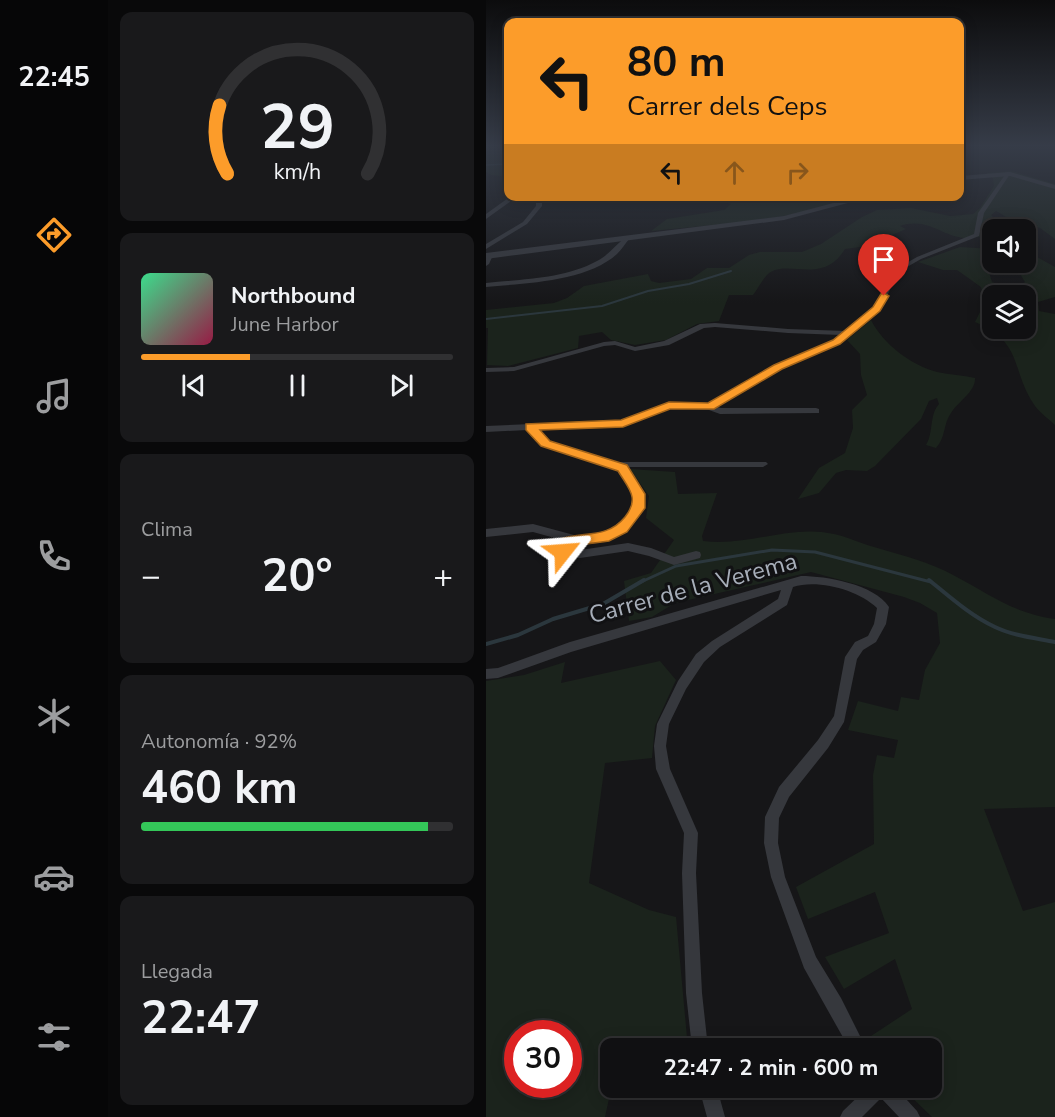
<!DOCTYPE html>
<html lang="es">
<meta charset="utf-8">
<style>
:root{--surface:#101012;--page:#19191b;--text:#f1f3f6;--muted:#9c9d9f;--line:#303032;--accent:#fc9c2a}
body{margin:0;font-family:"Nunito Sans",sans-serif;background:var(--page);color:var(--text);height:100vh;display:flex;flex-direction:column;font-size:22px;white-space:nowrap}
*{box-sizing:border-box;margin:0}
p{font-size:20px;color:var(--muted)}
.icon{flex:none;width:33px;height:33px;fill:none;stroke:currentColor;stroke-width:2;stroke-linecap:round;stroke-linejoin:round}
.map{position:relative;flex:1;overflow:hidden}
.panel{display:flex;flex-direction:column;gap:12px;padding:12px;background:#09090a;width:378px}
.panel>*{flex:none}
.banner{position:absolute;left:18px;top:18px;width:460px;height:183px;border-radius:12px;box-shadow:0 3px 15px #0003,0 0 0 2px var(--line);background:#fc9c2a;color:#111;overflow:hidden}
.fabs{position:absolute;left:496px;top:219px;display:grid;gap:12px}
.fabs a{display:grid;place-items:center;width:54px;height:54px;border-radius:12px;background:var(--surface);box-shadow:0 3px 15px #0003,0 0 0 2px var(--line);font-size:30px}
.speed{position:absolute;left:18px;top:1020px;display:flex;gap:12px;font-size:30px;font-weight:700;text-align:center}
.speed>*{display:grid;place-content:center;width:78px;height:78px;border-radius:50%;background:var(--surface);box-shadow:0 3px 15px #0003,0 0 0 2px var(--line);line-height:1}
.speed .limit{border:9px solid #d22;background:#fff;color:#111}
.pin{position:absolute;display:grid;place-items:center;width:51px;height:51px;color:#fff;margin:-62px -26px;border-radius:50% 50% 50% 0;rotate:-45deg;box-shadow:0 0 6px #0007}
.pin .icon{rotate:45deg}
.me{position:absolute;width:66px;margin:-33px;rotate:62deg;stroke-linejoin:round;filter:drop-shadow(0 0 4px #0008)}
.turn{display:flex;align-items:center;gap:21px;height:126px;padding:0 24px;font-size:27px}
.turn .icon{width:78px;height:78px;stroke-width:2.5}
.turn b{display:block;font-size:42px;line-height:51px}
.lanes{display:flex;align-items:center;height:57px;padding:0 24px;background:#0003;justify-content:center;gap:30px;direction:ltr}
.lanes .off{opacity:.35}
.big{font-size:45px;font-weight:700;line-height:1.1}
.panel .widget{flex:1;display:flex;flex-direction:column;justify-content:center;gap:9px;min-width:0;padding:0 21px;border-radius:12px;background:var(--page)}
.panel .dial{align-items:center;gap:0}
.dial svg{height:156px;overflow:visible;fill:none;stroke:var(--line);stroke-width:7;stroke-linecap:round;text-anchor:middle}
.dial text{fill:var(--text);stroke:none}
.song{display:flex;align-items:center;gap:18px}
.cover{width:72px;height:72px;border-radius:9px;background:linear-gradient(135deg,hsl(150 70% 55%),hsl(340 70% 35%))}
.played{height:6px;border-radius:3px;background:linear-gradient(90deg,var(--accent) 35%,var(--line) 35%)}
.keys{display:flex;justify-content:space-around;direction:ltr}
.heat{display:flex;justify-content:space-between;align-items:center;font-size:33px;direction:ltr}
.charge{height:9px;border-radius:4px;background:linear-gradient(90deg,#34c759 92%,var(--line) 0)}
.trip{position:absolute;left:114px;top:1038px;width:342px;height:60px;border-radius:12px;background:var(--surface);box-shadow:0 3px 15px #0003,0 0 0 2px var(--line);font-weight:700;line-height:60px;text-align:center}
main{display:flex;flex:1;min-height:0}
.dock{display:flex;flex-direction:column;width:108px;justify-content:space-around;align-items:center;background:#060607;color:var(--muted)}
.dock .icon{width:42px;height:42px}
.dock .on{color:var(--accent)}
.dock b{font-size:27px;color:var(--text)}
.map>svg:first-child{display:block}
.green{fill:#1b231c;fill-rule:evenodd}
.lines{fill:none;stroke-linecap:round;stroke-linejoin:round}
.stream-far3{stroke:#2b373d;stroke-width:1.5}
.stream-far2{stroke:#2b373d;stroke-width:2}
.stream-far1{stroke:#2b373d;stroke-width:3}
.stream{stroke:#2b373d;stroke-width:4}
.minor{fill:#36383d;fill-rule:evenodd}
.tertiary{fill:#36383d;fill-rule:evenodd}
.route{fill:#fc9c2a;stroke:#a4651b;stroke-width:1.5}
.labels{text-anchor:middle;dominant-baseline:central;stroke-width:6;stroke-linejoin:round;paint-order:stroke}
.near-street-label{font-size:24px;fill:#a7aeb9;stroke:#111113}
</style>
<main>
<nav class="dock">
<b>22:45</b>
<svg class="icon on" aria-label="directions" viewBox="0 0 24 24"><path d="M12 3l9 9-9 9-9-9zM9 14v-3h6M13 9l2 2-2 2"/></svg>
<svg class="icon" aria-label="music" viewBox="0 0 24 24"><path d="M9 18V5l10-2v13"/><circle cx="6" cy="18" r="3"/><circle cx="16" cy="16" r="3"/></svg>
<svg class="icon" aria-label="phone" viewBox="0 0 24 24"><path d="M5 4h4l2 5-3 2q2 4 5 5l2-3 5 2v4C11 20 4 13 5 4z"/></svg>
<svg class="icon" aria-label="climate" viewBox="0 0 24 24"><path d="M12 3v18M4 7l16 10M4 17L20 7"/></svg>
<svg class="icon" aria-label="car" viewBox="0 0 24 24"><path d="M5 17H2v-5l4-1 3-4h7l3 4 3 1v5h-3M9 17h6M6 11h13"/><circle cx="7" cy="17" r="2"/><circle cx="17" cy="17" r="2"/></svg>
<svg class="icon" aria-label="filters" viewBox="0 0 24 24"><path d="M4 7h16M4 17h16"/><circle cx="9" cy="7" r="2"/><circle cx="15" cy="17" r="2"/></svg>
</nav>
<section class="panel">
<div class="widget dial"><svg viewBox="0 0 100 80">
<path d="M14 69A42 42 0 1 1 86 69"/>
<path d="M14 69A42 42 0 0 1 10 34" stroke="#fc9c2a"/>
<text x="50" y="56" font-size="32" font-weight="700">29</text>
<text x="50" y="72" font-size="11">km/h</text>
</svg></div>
<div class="widget">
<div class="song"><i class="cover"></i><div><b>Northbound</b><p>June Harbor</p></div></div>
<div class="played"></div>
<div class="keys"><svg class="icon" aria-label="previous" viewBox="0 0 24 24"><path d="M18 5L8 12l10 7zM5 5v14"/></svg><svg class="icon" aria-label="pause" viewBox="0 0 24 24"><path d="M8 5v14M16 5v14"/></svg><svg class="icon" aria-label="next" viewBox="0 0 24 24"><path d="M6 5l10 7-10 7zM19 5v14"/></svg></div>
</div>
<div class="widget"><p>Clima</p>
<div class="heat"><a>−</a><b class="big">20°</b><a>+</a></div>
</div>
<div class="widget"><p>Autonomía · 92%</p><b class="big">460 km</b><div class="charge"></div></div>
<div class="widget"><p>Llegada</p><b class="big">22:47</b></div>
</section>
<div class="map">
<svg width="569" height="1117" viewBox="0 0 569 1117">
<rect width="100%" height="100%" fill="#161618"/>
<path class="green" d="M0,146H22V177L5,175L0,172Z
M526,171L569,184V239L554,228L527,221L510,211L505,215L519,229L507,230V234C498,235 487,239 478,238C455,236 442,217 414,226L420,229L406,235L402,245V265L390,262L389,245L359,249C336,287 300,257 281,275C276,280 272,289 267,295H243L233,321L211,324L180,340L149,345L125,340L116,332L93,336L92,348L22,366L1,365L2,328H0V310L68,303L81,298L98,286L162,274L165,281L173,283L205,279L221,268H243L263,255L274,252H316L335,244L376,217L391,210L425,208L464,216L487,214L494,208L508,186L507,178L500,173Z
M241,197H374L304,215L259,222L165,231L181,219L238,210L245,204L235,201Z
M474,247L507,249V262L514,263L502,269L506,282L526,289L539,282L533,272L551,257L569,267V297L552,302L553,311L569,314V425C563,419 554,413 549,406C524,370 538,342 489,322L498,304L495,287L471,270H457L432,262ZM507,296H540V328H507Z
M385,320C397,344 425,365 451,372C464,375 477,375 489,378C490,391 473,401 465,413C457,424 460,437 450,448L440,445C448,432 443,415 453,404L451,398L443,401L435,419L389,466L381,471L360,470L350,473L333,493L312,499L333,468L359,453L367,428L366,410L381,395L375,375L374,354L361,340Z
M144,469L189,472L192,494L231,493L216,536L217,541C262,547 304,524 348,534C362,537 374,543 388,547C415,555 444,562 469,576C505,595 527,613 569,619V807L498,809L537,911L569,902V1117H446L416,1088H446V1048H388L382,1038L426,1009L409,959L358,989L339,957L403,933L389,892L322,919L310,887L388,844L387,775L391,755L408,758L412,740L362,730L372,701L412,711L415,697L433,700L439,670L454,643L451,613L434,603L418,597L325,572L189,603L166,617L143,621L138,581L165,573L188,540L160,518L163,496Z
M174,661L190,680L169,726L166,758L119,763L103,883L163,910L190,917L201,1038L186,1048H124V1088H133L124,1094L119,1117H0V681L38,675L79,662L75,683ZM32,1034H82V1084H32Z"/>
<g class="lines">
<path class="stream-far3" d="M0,165L22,164"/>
<path class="stream-far2" d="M0,319L116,306L162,291L203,284L245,271"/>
<path class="stream-far1" d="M155,582L190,566L286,550L329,552L445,582"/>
<path class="stream" d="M443,580C464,597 485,616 509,627C528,636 549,638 569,642
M0,644L32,635L67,619L117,604L158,580"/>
<path class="minor" d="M521,172L524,174L498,213L493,236L435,259L421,267L408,281L394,311L354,344L295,369L231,407L235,408H330L333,409V413L234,414L223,410L184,408L137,426L52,430L63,441L126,462H280L282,464L277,467H140C145,475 156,485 158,494C164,519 131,539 111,543C102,545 92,542 84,545L83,549L94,550L142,543L165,548L188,557L210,551L214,552L215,555L214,558L188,565L163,556L142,551L94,558L73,555L72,552L76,540L47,532L0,537V529L47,524L88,535L108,536L121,533L132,526L148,507V494L133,470L57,445L42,430L0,432V426L136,420L183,402L222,404L289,365L348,340L355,335L302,333L229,327L218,328L183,345L149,351L129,345L118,346L28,371L0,372V368L28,367L118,342L129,341L149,347L178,341L214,324L229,323L302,329L360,331L388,308L402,280L417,265L431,257L488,234L492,213Z
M25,196H32L0,219V214Z
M50,196H56V206L41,224L0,249V244L37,222L50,206Z
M140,237L143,239C139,244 136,249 131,254C100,282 40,283 0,287V283C36,279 78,279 111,261C123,255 130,244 140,237Z
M4,253L7,255L3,264L0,266V257Z
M315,576C340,576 388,584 403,607L400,624L390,642L377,650L371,659L358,722L342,748L303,797L293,818L292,843L299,877L330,957L355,998L380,1048H363L318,968L285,877L278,843L279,817L293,787L332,740L348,716L359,657L369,642L382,636L388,624L391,608C372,590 332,579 307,587L301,605L234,647L218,662L200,689L183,724L180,746L184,769L212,833L210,873L216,993L222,1048H206L200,993L196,873L198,833L170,769L168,746L171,724L192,681L210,654L226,641L292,599L295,590L85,652L12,678L0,679V669L12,668L84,642Z
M213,1088H231L239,1117H221Z
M381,1088H410L431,1111L434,1117H413L395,1098L376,1117H354L357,1111Z"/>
<path class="tertiary" d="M524,172L569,185V189L524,176L474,180V176Z
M374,196H388L298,220L0,259V253L298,216Z"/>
</g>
<linearGradient id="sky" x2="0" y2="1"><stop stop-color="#0c0c0d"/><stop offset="0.48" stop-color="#363c48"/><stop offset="1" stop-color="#363c48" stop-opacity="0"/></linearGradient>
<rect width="569" height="303" fill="url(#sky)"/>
<path class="route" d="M398,293L403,296L394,311L354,344L296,369L228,409H184L137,427L54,430L64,441L141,465L159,494V508L141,532L123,541L85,546L82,555H72L70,552L74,539C98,531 121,539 139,517C154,498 143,489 132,471L55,446L40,430V424L135,420L183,402L222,403L288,365L347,340L387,307L395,294Z"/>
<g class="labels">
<g class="near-street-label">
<text transform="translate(207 588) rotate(-15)">Carrer de la Verema</text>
</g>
</g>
</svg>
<div class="fabs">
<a><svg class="icon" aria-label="sound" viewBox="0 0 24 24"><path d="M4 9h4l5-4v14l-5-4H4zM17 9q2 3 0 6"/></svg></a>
<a><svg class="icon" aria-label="layers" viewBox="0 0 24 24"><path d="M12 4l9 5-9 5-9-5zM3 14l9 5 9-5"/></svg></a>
</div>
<div class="speed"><div class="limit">30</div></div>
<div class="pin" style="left:398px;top:296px;background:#d93025"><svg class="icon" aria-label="arrive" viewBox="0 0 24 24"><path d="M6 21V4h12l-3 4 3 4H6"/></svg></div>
<svg class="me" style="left:77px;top:552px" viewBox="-20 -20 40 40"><path d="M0-17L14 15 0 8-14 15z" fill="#fc9c2a" stroke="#fff" stroke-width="4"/></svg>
<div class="trip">22:47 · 2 min · 600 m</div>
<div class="banner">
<div class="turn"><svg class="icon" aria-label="left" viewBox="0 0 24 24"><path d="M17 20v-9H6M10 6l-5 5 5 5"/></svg><div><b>80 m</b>Carrer dels Ceps</div></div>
<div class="lanes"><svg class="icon" aria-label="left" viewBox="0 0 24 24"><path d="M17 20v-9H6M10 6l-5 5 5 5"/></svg><svg class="icon off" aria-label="ahead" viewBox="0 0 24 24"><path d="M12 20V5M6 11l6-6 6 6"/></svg><svg class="icon off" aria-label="right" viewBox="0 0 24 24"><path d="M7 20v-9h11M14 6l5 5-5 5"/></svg></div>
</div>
</div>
</main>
